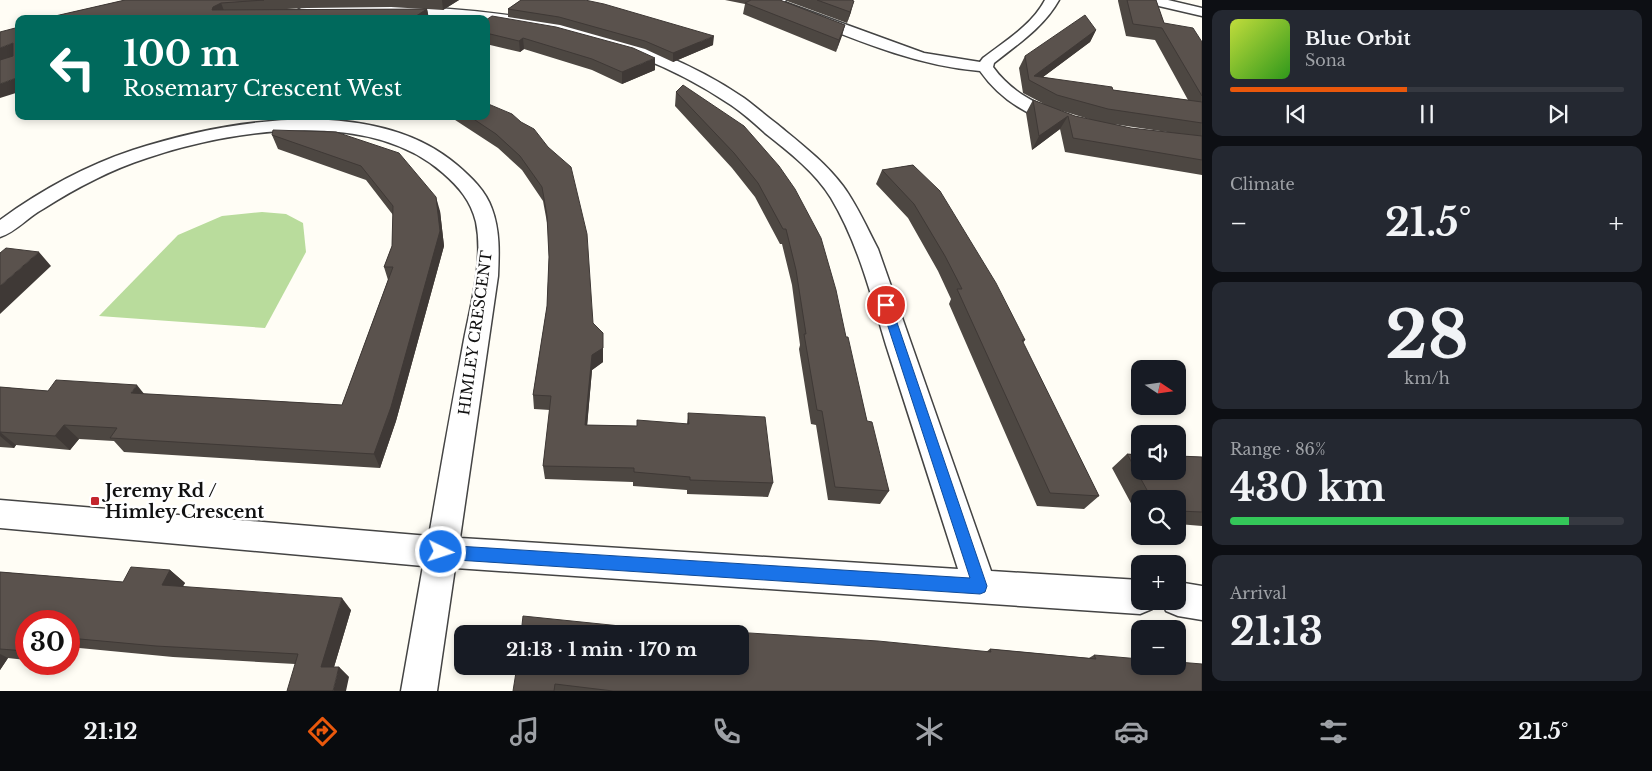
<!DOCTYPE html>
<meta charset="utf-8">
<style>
:root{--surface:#171b24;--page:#242831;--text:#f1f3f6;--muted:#9ea1a6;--line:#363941;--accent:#ea580c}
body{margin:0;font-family:"Libre Baskerville",serif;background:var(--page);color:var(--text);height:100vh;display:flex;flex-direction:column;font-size:19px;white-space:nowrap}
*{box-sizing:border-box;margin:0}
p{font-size:16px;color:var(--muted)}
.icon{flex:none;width:28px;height:28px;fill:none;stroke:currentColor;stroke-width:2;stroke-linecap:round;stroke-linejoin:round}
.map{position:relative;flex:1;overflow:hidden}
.sheet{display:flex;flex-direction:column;gap:10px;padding:10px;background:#0d0f14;width:450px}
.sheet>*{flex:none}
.top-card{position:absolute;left:15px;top:15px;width:475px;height:105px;border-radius:10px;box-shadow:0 2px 8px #0003;background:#00695c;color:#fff;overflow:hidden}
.needle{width:32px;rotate:103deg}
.controls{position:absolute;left:1131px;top:360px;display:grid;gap:10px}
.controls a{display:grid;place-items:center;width:55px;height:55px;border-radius:10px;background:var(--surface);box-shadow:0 2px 8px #0003;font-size:25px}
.speed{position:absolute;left:15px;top:610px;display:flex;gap:10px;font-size:25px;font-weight:700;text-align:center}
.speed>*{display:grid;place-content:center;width:65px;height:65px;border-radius:50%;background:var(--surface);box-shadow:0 2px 8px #0003;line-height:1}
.speed .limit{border:8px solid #d22;background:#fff;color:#111}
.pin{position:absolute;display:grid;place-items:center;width:42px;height:42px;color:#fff;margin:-21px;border:2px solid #fff;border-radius:50%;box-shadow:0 1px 5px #0007}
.me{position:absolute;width:55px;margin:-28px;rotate:94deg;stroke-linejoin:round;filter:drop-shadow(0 0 4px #0008)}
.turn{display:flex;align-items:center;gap:18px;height:105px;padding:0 25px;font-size:22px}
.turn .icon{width:65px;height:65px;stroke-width:2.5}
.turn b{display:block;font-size:35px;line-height:42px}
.big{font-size:38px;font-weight:700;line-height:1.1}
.sheet .tile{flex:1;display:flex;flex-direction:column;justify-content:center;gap:8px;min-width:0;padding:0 18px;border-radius:10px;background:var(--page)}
.sheet .dial{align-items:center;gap:0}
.dial b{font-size:65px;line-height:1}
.song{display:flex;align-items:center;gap:15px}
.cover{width:60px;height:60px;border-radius:8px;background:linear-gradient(135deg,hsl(70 70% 55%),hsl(110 70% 35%))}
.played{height:5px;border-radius:2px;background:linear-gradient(90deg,var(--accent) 45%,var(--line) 45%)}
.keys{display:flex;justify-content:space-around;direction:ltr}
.heat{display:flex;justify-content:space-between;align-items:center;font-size:28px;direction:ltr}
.charge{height:8px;border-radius:4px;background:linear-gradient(90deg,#34c759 86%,var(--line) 0)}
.trip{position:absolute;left:454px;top:625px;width:295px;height:50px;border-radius:10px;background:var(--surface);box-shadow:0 2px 8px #0003;font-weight:700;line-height:50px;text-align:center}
.tab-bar{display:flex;height:80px;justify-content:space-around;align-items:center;background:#090b0e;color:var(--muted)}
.tab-bar .icon{width:35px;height:35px}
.tab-bar .active{color:var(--accent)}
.tab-bar b{font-size:22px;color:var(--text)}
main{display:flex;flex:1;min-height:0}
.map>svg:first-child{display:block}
.forest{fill:#b9dc9c}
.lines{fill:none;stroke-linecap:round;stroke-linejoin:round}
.minor-casing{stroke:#444;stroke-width:3}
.minor{fill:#fff;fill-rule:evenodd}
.wall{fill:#4d4742;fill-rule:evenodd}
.shaded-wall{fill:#3f3936}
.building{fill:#5a524d;stroke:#3f3936}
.route{fill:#1a73e8;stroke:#114b97}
.poi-dot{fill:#c4262e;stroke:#fff;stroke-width:2}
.labels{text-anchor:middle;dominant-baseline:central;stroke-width:5;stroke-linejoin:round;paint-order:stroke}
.street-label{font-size:15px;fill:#111;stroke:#fff}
.near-poi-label{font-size:18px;font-weight:bold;fill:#111;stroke:#fff;text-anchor:start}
</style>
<main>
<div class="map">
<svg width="1202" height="691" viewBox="0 0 1202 691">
<rect width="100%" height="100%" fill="#fffdf5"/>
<path class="forest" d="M262,212L286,214L303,223L306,252L265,328L99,316L178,235L222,216Z"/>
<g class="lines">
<defs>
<path id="minor" d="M768,0H786L784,2L924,53L980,62L983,58C1005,41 1032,25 1045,0H1059C1044,27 1018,44 994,63L993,67C1011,92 1037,105 1065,115L1068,119L1065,123L1059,124C1027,116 999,98 980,71C906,65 837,31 768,5L766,2Z
M1144,0H1168L1202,8V16L1146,3Z
M367,5C497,8 634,23 744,98C755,106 766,116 777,124C800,143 825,162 843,186C857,205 867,228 878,249L991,571L1140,580V601H1155L1152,609L1140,614L455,568L437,691H401L423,566L0,528V500L429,536C440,472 451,409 463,345C470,306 484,262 476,222C471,201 459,187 443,173C370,108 232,129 147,158C110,170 76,188 43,209C28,217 16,232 0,237V220C41,190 85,166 133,150C228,119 375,95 457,165C471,177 486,191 492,209C500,231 499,253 498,276L460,538L958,569C934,494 910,419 886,345C871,295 858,243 831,198C815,172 789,152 765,133C754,123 743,113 731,105C604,19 452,10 303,15L296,11L303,7Z
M1178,582L1202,586V620L1178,616L1166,611L1162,601H1178Z"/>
</defs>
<use href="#minor" class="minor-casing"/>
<use href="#minor" class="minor"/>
</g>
<path class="wall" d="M125,0H459L443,10L427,9L429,19H42ZM391,7L424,9H287L307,8Z
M521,0L713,45L673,62L645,49L560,25L508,17V9Z
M725,0H780L845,25L836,52L743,14L745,4Z
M787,0H851V12L847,23L787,1Z
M1118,0H1156L1164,23L1202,42V175L1065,152L1060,129L1032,150L1026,113L1033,100L1044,104L1023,93L1019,68L1025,56L1096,30L1090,42L1043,77L1113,90L1188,100L1155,40L1126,36L1118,1ZM1059,110L1092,120L1075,116ZM1113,124L1133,127L1174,133L1131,128Z
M486,20L655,70L622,84L592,70L524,49L520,52L486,44Z
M676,92L744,126L846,337L867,421L889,491L880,504L828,500L816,425L811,424L799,349L800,345L792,285L782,244H780L755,197L732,168L675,106Z
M449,116H486L521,122L593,323L603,362L592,370L587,425L637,426L687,424L688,413L773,483L768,497L687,494V490L633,486V482L545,479L543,466L550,410L534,409L533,395L547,306L549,257L548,228L543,201L522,170L498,148Z
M336,132L440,211L444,246L396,421L380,468L124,452L114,441L79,439L70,450L16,445L14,448L0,447V387L48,391L144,394L342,405L388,280L384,267L392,246L393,215L366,180L278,149L272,135Z
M913,165L1025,340L1023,343L1099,496L1084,509L1037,506L949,304L951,299L938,271L908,218L876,184L882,170Z
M1127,454L1202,457V526L1178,524V499H1140V520L1112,468Z
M170,570L185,583L182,587L351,610L334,667H339L349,677L295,664L173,657L69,647V621H26V660L8,658L0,670V572L123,582Z
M669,628L986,652L990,649L1089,658L1094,655L1202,691H513L668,631Z"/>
<path class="shaded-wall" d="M442,0H459L443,10Z
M854,1L851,12L847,23L850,12Z
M221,3L225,13L212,10L213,7Z
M427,9L429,19H413V18Z
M845,25L842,36L836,52L839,40Z
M1096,30L1090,42L1035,83L1034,76Z
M714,36L713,45L673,62V53Z
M523,38L524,49L520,52L519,41Z
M13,43L19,55L0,61V48Z
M655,58V70L622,84V72Z
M19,77V92L0,98V84Z
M1068,116L1060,129L1032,150L1039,136Z
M436,197L440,211L444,246L396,421L380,468L374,454Z
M39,252L51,266L0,314V286Z
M603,333V362L592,370L586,439L585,425L592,355Z
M137,385L149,400L131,393Z
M64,425L79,439L70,450L55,436Z
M0,432L16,445L14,448L0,436Z
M170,570L185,583L177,597L162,585Z
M342,598L351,610L331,677L321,667Z
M0,654L8,658L0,670Z
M339,667L349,677L346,691H333Z"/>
<path class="building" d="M125,0H264L221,3L213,7L212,10L427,9L413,18L405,19H42Z
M521,0H585L604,4L714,36L673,53L645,41L559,17L508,9Z
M751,0H780L845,25L839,40L745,3Z
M817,0H851L854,1L850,12Z
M1127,0H1156L1164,23L1193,28L1202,42V96L1162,28L1133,24Z
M1085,15L1096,30L1034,76L1112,87L1113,90L1202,102V123L1108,109L1057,95L1029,80L1025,56Z
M492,16L556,27L633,48L655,58L622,72L592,59L523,38L519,41L486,33V20Z
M19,27V77L0,84V60L13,56V43L0,48V32Z
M683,85L744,126L779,166L795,189L821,238L836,290L846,337H848L867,421L872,422L889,491L835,487L822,411L817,410L804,334H806L796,270L786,229H783L758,183L734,153L676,92Z
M1033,100L1075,116L1131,128L1202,136V160L1073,138L1068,116L1039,136Z
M486,103L512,114L521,122L534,129L548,147L571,167L587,234L593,323L603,333V348L592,355L585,425L637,426V420L689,424L688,413L765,417L773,483L690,480V477L634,472V468L543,466L551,396L533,395L547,306L549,257L547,216L542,187L520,156L496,134L469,116H486Z
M273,130L336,132L399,153L436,197L440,231L391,407L374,454L110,438L117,428L64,425L55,436L0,432V387L48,391L56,380L137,385L131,393L342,405L393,267H384L392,246L393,206L361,166L272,135Z
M913,165L940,191L996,283L1025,340H1022L1099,496L1050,493L957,289H962L945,256L914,204L882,170Z
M6,248L39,252L0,286V253Z
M1127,454L1140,455V471H1178V456L1202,457V512L1178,511V499H1152Z
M131,567L170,570L162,585L342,598L321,667H339L333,691H287L298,654L156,646L69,638V621H26V651L0,649V572L123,582Z
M523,616L669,631V628L878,641L991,652L990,649L1096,659L1094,655L1140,659V666H1178V662L1202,664V691H613L555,684L554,691H513L517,666H740V634H521Z"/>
<path class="route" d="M886,301L891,305L987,586L985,592L980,594L441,559L436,557L434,552L436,547L441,545L970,578L881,305Z"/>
<rect class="poi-dot" x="90" y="496" width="10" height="10" rx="2.5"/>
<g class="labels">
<g class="street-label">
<text transform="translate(475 333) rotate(-82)">HIMLEY CRESCENT</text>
</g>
<g class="near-poi-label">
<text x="105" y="491">Jeremy Rd /<tspan x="105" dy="21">Himley Crescent</tspan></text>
</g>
</g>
</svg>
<div class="controls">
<a><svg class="needle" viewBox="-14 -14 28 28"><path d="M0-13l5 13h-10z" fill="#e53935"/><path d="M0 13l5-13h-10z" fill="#9ea1a6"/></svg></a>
<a><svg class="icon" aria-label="sound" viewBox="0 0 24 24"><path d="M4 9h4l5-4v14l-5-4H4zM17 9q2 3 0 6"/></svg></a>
<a><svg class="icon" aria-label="search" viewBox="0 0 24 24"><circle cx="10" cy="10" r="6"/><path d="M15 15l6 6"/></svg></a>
<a>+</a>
<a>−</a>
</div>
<div class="speed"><div class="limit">30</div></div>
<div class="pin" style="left:886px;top:305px;background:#d93025"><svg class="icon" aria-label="arrive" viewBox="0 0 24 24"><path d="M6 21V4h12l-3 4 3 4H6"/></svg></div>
<svg class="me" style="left:441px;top:552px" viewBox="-20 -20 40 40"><circle r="17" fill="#1a73e8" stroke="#fff" stroke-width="3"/><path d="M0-11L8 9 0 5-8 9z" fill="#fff"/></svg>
<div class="trip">21:13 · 1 min · 170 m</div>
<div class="top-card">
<div class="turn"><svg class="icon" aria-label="left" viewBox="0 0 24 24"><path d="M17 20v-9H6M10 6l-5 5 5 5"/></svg><div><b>100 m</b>Rosemary Crescent West</div></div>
</div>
</div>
<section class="sheet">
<div class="tile">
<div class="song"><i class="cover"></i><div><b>Blue Orbit</b><p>Sona</p></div></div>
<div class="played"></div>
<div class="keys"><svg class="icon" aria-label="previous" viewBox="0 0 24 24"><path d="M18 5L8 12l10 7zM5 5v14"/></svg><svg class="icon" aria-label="pause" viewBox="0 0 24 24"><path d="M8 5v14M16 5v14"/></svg><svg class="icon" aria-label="next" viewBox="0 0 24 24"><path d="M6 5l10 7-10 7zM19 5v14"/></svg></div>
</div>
<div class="tile"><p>Climate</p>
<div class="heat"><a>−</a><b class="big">21.5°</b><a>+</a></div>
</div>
<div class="tile dial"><b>28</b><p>km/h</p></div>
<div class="tile"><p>Range · 86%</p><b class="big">430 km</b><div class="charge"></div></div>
<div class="tile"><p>Arrival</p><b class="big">21:13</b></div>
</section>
</main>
<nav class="tab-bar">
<b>21:12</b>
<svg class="icon active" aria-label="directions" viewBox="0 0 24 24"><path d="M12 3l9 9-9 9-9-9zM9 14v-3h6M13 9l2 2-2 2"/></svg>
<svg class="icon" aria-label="music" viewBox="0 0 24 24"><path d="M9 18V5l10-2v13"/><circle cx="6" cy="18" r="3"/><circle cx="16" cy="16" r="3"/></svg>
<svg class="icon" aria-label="phone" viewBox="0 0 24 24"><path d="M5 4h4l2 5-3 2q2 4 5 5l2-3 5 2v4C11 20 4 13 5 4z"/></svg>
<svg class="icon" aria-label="climate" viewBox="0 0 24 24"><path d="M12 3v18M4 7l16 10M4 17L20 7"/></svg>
<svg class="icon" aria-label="car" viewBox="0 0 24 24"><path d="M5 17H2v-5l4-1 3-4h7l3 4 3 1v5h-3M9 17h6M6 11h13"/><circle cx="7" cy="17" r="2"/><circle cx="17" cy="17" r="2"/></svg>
<svg class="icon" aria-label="filters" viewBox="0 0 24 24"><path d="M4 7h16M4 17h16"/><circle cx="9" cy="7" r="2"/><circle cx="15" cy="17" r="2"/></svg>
<b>21.5°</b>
</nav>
